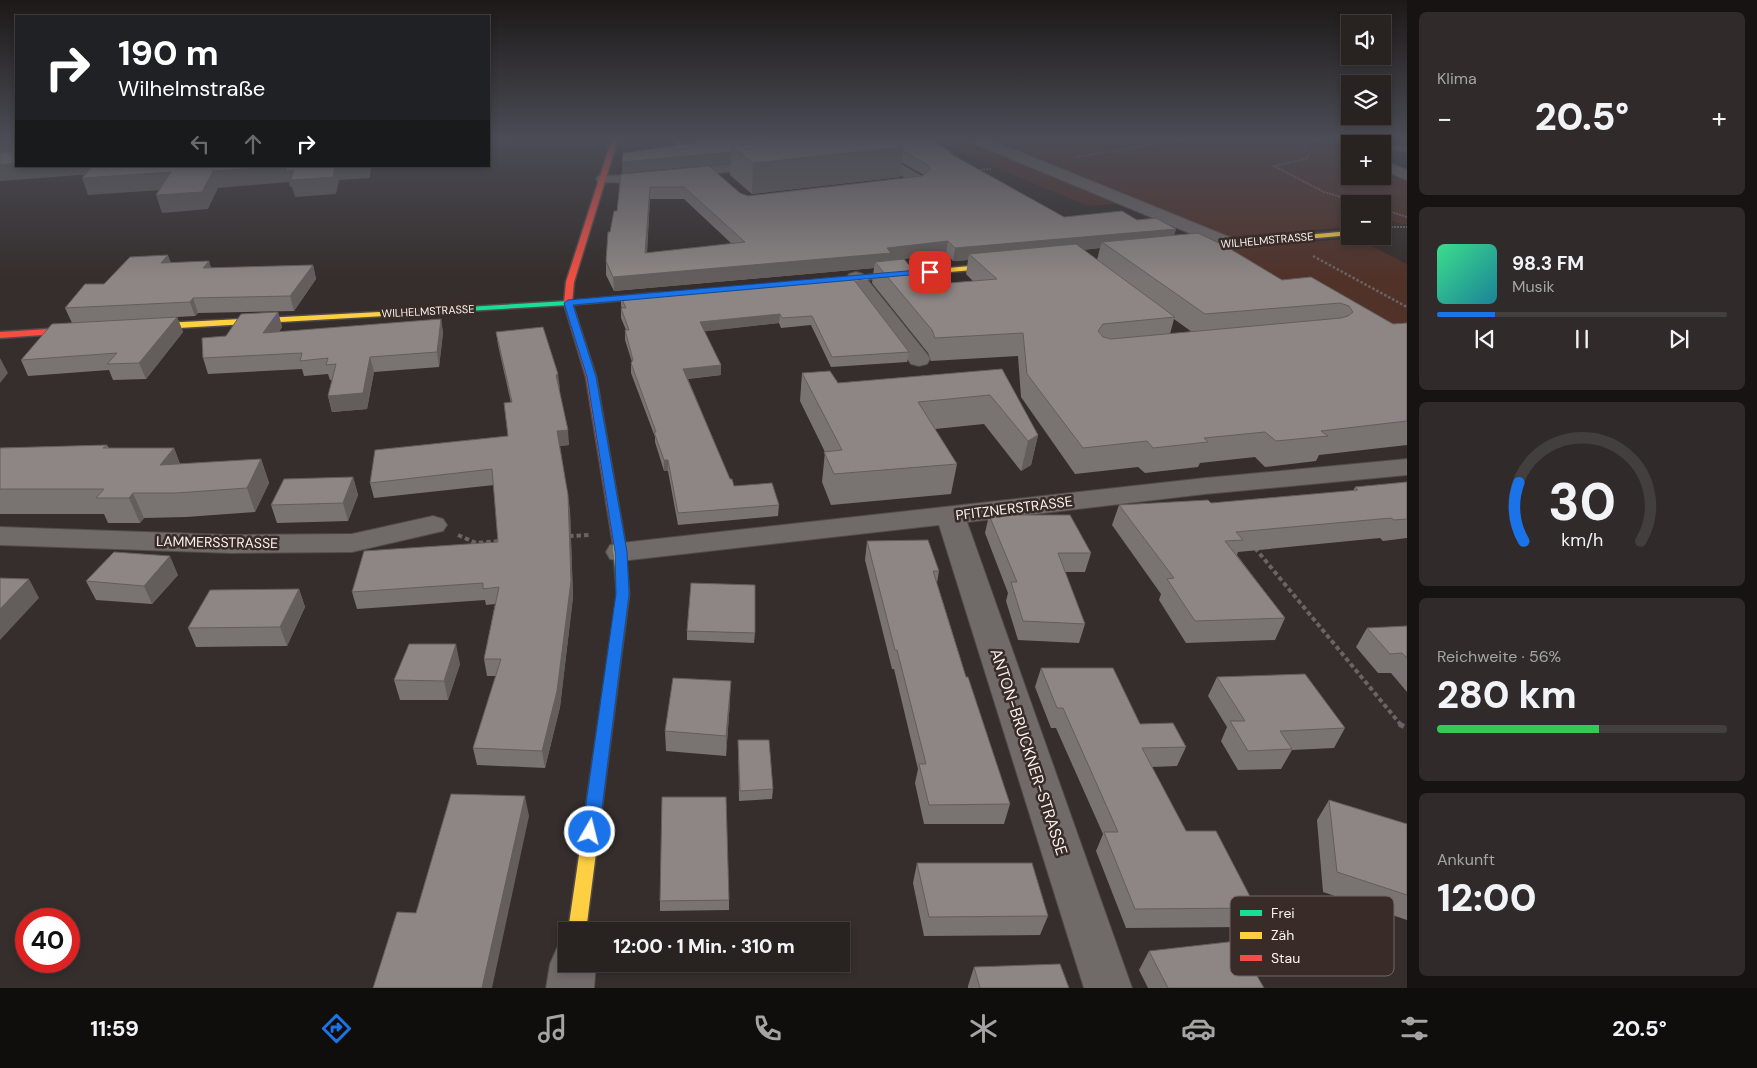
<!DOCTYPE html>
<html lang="de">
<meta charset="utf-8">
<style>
:root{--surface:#282221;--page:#302a2a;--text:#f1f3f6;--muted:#a5a4a5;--line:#443f3f;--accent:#1a73e8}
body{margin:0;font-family:"DM Sans",sans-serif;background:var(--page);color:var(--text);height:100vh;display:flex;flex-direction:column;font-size:19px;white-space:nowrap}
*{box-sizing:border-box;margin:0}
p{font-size:16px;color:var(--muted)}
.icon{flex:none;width:28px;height:28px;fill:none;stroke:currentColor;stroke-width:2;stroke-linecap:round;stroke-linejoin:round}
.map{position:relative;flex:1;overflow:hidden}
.side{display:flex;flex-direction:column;gap:12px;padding:12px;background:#161312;width:350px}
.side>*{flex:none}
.banner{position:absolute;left:15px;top:15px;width:475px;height:152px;border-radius:0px;box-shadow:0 2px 8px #0003,0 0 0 1px var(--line);background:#202124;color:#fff;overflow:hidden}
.buttons{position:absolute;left:1341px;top:15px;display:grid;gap:10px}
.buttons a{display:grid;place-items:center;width:50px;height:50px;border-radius:0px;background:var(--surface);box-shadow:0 2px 8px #0003,0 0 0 1px var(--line);font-size:25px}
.speed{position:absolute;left:15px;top:908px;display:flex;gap:10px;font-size:25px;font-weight:700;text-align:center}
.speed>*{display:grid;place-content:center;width:65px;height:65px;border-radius:50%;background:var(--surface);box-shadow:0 2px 8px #0003,0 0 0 1px var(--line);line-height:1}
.speed .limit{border:8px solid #d22;background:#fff;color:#111}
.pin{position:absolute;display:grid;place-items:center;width:42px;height:42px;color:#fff;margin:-21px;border-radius:10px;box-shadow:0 2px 8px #0006}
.me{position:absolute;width:55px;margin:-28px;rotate:8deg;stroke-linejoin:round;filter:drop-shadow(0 0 4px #0008)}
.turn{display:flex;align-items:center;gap:18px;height:105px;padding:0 20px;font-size:22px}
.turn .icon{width:65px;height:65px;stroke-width:2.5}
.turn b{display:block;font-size:35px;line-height:42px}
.lanes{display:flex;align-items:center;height:48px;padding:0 20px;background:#0003;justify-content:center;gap:25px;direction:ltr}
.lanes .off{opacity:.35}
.big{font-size:38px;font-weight:800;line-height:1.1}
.side .tile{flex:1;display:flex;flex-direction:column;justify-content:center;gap:8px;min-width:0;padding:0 18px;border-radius:8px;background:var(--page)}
.side .dial{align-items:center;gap:0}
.dial svg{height:130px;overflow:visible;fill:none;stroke:var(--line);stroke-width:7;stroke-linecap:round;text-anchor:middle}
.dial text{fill:var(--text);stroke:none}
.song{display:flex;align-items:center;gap:15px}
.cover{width:60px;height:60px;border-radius:8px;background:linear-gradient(135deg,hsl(150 70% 55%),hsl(190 70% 35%))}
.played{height:5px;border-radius:2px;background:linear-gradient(90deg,var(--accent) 20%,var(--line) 20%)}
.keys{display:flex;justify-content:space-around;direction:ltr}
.heat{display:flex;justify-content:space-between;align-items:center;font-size:28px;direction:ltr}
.charge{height:8px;border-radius:4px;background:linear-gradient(90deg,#34c759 56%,var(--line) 0)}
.trip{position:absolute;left:558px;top:922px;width:292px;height:50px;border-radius:0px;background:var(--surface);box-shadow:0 2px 8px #0003,0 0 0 1px var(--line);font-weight:800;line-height:50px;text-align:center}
.tab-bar{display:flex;height:80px;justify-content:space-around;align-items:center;background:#100e0d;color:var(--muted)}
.tab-bar .icon{width:35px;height:35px}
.tab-bar .current{color:var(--accent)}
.tab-bar b{font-size:22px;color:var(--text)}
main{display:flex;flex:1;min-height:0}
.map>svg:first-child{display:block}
.green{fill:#513229}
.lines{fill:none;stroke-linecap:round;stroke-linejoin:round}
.lane-casing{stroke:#514b49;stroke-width:3}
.street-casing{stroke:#514b49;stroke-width:2}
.fast-casing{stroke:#514b49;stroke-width:3}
.slow-casing{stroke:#514b49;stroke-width:3}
.jam-casing{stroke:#514b49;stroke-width:3}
.path-far3{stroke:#6a6463;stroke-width:2;stroke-dasharray:2 1;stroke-linecap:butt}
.path-far2{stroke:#6a6463;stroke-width:2.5;stroke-dasharray:2.5 2;stroke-linecap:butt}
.path-far1{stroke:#6a6463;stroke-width:4;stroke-dasharray:4.5 3;stroke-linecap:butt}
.path{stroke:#6a6463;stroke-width:5;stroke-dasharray:5.5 4;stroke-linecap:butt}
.lane{fill:#706a69;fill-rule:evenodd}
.street{fill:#706a69;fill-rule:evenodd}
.fast{fill:#16e098;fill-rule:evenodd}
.slow{fill:#ffcf43;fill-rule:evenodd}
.jam{fill:#f24e42;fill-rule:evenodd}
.wall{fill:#797372;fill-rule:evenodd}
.shaded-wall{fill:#635e5c}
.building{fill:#8d8684;stroke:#635e5c;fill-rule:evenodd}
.route{fill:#1a73e8;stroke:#114b97}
.labels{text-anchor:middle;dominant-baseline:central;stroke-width:5;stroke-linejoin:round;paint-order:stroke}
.far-street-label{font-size:11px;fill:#faf1ee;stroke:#392c28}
.street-label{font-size:14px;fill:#faf1ee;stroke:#392c28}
.near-street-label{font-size:16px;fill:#faf1ee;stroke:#392c28}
.key{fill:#392c28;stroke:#736763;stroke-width:1}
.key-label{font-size:14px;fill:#faf1ee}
</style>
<main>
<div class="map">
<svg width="1407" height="988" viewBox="0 0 1407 988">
<rect width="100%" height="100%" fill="#352e2c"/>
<path class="green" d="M929,139H968L1125,203L1088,206Z
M985,139H1305L1343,145L1350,150V176H1382L1383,169L1407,181V224H1402L1383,218L1382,204H1350V220L1345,227L1228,237Z
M1350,139H1407V146L1358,142Z
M1355,238L1407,264V333L1187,253Z"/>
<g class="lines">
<defs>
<path id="lane" d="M1382,145L1407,147V151L1382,149Z"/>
<path id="street" d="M969,139H988L1237,240L1240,244L1237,248L1231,249L1225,248L970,142Z
M1337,139H1351L1356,144H1350V149L1345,148Z
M877,150L925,178L928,181L925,184H915L874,158L867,159L860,155L862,152Z
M767,160L772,161L774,164L772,167L630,183L598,182L596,179L598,176L630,175Z
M1382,160L1407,170V180L1382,170Z
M856,272L863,274L927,354L930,359L927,364L919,366L911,364L847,278L849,274Z
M1407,459V475L1205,494L967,522L1132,988H1084L939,525L621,561L610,559L606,552L610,545L621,543L1205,478Z
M433,516L443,519L447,525L443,531L352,552L231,553L0,545V527L231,535L352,534Z
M566,944V964H596L594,988H546L550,964L557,948Z"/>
<path id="fast" d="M657,293H660V297L568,305L399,315L395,313L399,311L568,301Z"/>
<path id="slow" d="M1350,231V235L1183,250L1179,248L1183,246Z
M1003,263H1006V267L815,284L811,282L815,280Z
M399,311L403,313L402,315L144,330L140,327L144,324Z
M619,539L625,543L629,594L586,931H568L617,594L613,543Z"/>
<path id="jam" d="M612,139H618L574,282L572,303L596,377L625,543L619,547L613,543L586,377L564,303L566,282Z
M81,327L84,328V332L0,338V332Z"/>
</defs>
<use href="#lane" class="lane-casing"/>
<use href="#street" class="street-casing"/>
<use href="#fast" class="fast-casing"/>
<use href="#slow" class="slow-casing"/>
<use href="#jam" class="jam-casing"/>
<path class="path-far3" d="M1306,139L1304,145L1309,154L1306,159L1274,166L1324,192L1366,204
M1310,139L1324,142
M1076,157L1187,139
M977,170L991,169
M1382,209L1407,217
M1382,227H1407"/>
<path class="path-far2" d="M1313,256L1407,307"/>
<path class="path-far1" d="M458,535L476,543L500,541
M569,536L590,535
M1255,548L1401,725"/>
<path class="path" d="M1399,724L1407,728"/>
<use href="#lane" class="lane"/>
<use href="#street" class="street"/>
<use href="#fast" class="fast"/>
<use href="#slow" class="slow"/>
<use href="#jam" class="jam"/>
</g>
<path class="wall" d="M669,139H928L953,155L1064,217L1137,220L1176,229L1174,235L1282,280L1311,277L1393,324L1407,323V445L1319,455L1316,461L1265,467L1255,457L1200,463L1198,467L1145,473L1138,467L1075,474L1021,397L1018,356L931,361L928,353L872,283L874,268L614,291L606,275V261L610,232L617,211L621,174L740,193L748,196L922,176L924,175L901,162L900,177L752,194L730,175L731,163L622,173L678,145ZM650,199H684L732,244L647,253ZM1100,248L1097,260L1083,250ZM946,254L953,261L968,260L966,274L973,281L926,285L894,260ZM1174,319L1192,332L1170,334Z
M209,261L211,268L313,265L316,279L294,311L198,313L195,316L177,317L183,332L146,379L113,380L109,370L28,376L21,360L72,323L65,308L104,284L171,263Z
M851,276L909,352L907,362L831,367L811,325L781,328L779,323L704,331L721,365V375L688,379L730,479L734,486L779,505L778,516L678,525L668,471H664L655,442V437L631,373V363L632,362L625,340V330H626L621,318V308H622L621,306V297Z
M278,312L282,327L279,332L441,319L443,333L439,367L374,372L367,409L332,412L328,396L332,380H330L328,374L304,376L302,369L208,374L203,358L226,336Z
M496,332L560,388H559L569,445L560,446L570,511L573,597L560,707L545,768L477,765L473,748L496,676H487L484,659L495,604L486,605L485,600L357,609L352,592L498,542L494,485L374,498L370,483L508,436L511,403L498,345Z
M1002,369L1038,435L1031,465L1021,471L984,424L935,429L957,464L951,494L831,505L822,482L825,452L800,401L802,373L838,383Z
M107,445L109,448H174L180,464L261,459L269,483L255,512L186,517L144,518L140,523H108L104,514H0V448Z
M353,477L358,495L348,521L277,523L271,505Z
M1407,482V538L1383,541L1380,538L1238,552L1237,555L1285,618L1275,640L1186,643L1159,600L1161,594L1112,525L1119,505L1211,503L1353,491L1355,487Z
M989,515L1091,553L1085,572H1065L1085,624L1079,643L1018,640L1006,601L1008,593L985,533Z
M867,541L939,571L937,583L966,677L1010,804L1004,824H924L915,783L918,769L894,669H892L865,560Z
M178,575L152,604L96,600L86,581Z
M299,589L305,607L287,646L196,647L188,628Z
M1407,626V692L1391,673H1378L1356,647L1367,628Z
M687,631L755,633L754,643L687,640Z
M460,664L448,700H400L394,680Z
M1041,668L1140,724L1186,747L1177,766L1152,767L1186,831L1256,908L1244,927L1126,928L1096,851L1103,834L1056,728H1051L1035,687Z
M1217,677L1345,728L1334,748L1292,750L1281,769L1238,770L1221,741L1227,727L1208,696Z
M730,701L726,756L666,751L665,731Z
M738,740L773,789L772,799L739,801Z
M1329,800L1407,824V920L1323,892L1317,820Z
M917,863L1048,916L1040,935L924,936L913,883Z
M729,900V910L660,911V901Z
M1149,951L1264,988H1148L1139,970Z
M974,967L1069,988H968V986Z"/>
<path class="shaded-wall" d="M489,139H502L489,141Z
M681,139H725L681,147Z
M11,141L16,154L0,159V142Z
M903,147L900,177L752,194L753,163Z
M731,152V163L622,173V162Z
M16,163V166H104L107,173L0,181V165Z
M284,166H371L370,178L339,180L336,194L295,197L292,187H290L289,182L218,188L208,209L162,213L156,195L213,171Z
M171,172L176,189L88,195L82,178Z
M650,187V199L646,266L645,253Z
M1176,229L1172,242H1102L1100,248L975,259L969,254L968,260L953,261L955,248Z
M948,241L946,254L875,262L874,268L614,291L613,277Z
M168,255L173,268L161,263Z
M209,261L213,275L203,268Z
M313,265L316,279L294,311L290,296Z
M193,298L198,313L195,316L190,302Z
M278,312L282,327L267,348L263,333Z
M780,314L779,323L700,332V322Z
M177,317L183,332L146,379L139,363Z
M441,319L443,333L439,367L437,352Z
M370,357L374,372L367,409L332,412L328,396Z
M0,358L8,373L0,383Z
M721,365V375L684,379L683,369Z
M558,374L560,388L558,389L556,375Z
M568,430L569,445L559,446L557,431Z
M1038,435L1031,465L1021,471L1028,441Z
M174,448L183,472L160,465Z
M261,459L269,483L255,512L247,488Z
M664,460H668V471H664Z
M353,477L358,495L348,521L343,503Z
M133,493L144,518L140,523L129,498Z
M568,495L570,511L573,597L560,707L545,768L542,751Z
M170,556L178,575L152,604L144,586Z
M29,579L39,598L0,640V609Z
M299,589L305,607L287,646L280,627Z
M456,644L460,664L448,700L444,681Z
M731,681L730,701L726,756V736Z
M525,796L529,816L492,988H482Z"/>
<path class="building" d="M0,139H16V163L0,165V153L11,151V141L0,142Z
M720,139H766L771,140L772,142L731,146V152L622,162L623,153Z
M795,139H890L903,147L753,163L731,146Z
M890,139H928L953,153H949L1064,217L1122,211L1137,220L1156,218L1176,229L955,248L948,241L887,248L891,253L613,277L606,261L608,232H610L614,211H617L621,174L709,166L740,193L748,196L922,176L931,169L928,165L903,151V147ZM650,187H684L745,242L645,253Z
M93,166H284L213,171L202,192L156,195L171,172L82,178Z
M287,166H335L333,177L291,180L294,170L286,171Z
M1198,233L1227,247L1282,280L1311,277L1393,324L1407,323V421L1321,431L1328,436L1276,441L1265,432L1204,438L1208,442L1153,448L1147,441L1083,448L1027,374L1023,333L935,338L932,330L875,262L904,259L926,285L997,279L969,254L1076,244L1175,317L1103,324L1098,331L1103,337L1111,339L1341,318L1348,316L1353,312L1349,306L1340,303L1205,314L1102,242Z
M168,255L161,263L209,261L203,268L313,265L290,296L193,298L190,302L65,308L85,284H104L130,257Z
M851,276L909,352L832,357L812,316L782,318L780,314L700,322L721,365L683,369L730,479H732L734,486L772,483L779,505L678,513L668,460H664L654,432H656L631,363L633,360L625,330H629L621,308H626L621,297Z
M278,312L263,333L441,319L437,352L370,357L363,393L328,396L336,364L326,365L328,358L300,361L302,353L203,358L202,338L226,336L241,314Z
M177,317L139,363L107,364L117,353L21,360L52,324Z
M543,327L558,374L556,375L568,430L557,431L568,495L571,581L557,691L542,751L473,748L501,659H484L499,587L483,589V583L352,592L364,551L498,542L492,469L370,483L375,450L508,436L504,403L512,402L496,332Z
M1002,369L1038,435L1028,441L990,395L918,402L957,464L834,474L824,452L842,450L802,373L830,371L838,383Z
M107,445L103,448H174L160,465L261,459L247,488L176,493H133L129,498H96L104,489H0V448Z
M353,477L343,503L271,505L284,479Z
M1407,482V519L1394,520L1391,518L1236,532L1243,540L1225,541L1285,618L1195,621L1167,579L1174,578L1119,505L1208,500L1211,503L1358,490L1355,487Z
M989,515H1070L1091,553H1058L1085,624L1023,621L1011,582H1017Z
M928,540L939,571H933L966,677H968L1010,804L929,805L919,764H926L897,650H895L867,541Z
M114,552L170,556L144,586L86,581Z
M0,578L29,579L0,609Z
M691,583L755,585V633L687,631Z
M299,589L280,627L188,628L210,590Z
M1407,626V658L1402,653L1390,654L1367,628Z
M409,644H456L444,681L394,680Z
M1041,668H1113L1140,724L1173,723L1186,747L1142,748L1186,831H1216L1256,908L1135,909L1104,832H1118L1063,708H1057Z
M1305,674L1345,728L1280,731L1292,749L1248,751L1230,721H1245L1217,677Z
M673,678L731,681L726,736L665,731Z
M738,740H769L773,789L740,791Z
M451,794L525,796L482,988H373L397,912L416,913Z
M662,797H726L729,900L660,901Z
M1329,800L1407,824V895L1337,872Z
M917,863H1032L1048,916L929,917Z
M1237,941L1264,988H1168L1149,951Z
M1060,964L1069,988H980L974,967Z"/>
<linearGradient id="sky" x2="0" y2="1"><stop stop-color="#1d1918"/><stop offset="0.5" stop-color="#4b4c56"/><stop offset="1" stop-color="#4b4c56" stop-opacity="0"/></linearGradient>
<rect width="1407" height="278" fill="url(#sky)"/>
<path class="route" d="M930,269L932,270V273L573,305L596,377L627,552L629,594L599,832L596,837L590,840L585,837L582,832L616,594L615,552L587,377L564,303L568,300Z"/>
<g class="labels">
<g class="far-street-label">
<text transform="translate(1267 240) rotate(-5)">WILHELMSTRASSE</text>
<text transform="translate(428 311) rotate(-3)">WILHELMSTRASSE</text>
</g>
<g class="street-label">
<text transform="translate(1014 508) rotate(-7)">PFITZNERSTRASSE</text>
<text transform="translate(217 542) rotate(1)">LAMMERSSTRASSE</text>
</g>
<g class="near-street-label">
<text transform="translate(1029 752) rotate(72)">ANTON-BRUCKNER-STRASSE</text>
</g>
</g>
<rect x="1230" y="896" width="164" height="80" rx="8" class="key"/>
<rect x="1240" y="910" width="22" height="6" fill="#16e098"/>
<rect x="1240" y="932" width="22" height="7" fill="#ffcf43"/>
<rect x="1240" y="955" width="22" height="6" fill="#f24e42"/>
<g class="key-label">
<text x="1271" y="918">Frei</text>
<text x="1271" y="940">Zäh</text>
<text x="1271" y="963">Stau</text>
</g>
</svg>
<div class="buttons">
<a><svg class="icon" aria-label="sound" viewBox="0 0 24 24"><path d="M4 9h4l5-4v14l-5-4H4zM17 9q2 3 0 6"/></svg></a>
<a><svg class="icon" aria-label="layers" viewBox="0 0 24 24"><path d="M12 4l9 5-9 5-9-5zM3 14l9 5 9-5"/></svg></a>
<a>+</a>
<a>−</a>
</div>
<div class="speed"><div class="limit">40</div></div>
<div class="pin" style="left:930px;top:272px;background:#d93025"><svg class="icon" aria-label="arrive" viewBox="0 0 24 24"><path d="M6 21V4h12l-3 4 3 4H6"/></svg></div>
<svg class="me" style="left:590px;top:832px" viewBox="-20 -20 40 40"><circle r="17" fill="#1a73e8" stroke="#fff" stroke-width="3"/><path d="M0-11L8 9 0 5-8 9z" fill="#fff"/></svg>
<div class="trip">12:00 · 1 Min. · 310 m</div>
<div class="banner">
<div class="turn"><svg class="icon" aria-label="right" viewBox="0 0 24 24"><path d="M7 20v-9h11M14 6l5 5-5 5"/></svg><div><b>190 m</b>Wilhelmstraße</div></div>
<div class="lanes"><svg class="icon off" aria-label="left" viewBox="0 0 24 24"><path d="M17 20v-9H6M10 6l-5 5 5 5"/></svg><svg class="icon off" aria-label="ahead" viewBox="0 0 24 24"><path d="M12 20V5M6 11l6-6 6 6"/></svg><svg class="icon" aria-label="right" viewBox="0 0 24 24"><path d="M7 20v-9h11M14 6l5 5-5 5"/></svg></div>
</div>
</div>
<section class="side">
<div class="tile"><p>Klima</p>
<div class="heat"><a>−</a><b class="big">20.5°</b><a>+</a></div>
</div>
<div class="tile">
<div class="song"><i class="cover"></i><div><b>98.3 FM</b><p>Musik</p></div></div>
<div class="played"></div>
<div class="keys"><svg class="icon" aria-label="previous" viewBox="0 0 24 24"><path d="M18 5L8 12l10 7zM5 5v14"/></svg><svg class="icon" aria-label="pause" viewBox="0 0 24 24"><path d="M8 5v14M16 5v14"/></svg><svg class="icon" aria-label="next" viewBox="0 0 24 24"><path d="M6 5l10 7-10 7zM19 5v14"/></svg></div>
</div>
<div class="tile dial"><svg viewBox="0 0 100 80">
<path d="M14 69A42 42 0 1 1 86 69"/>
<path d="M14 69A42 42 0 0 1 11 33" stroke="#1a73e8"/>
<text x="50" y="56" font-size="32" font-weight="700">30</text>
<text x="50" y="72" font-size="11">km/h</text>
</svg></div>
<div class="tile"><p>Reichweite · 56%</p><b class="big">280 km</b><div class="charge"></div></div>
<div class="tile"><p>Ankunft</p><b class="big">12:00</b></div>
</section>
</main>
<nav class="tab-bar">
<b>11:59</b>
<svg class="icon current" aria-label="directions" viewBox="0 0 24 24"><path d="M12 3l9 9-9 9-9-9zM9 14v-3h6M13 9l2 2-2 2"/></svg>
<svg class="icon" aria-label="music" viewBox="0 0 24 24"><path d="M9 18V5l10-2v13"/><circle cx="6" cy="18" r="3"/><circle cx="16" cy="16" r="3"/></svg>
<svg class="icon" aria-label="phone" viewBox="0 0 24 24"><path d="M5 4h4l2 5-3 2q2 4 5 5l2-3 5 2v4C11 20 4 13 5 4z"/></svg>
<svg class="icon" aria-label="climate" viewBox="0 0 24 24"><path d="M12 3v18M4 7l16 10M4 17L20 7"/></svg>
<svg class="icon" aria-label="car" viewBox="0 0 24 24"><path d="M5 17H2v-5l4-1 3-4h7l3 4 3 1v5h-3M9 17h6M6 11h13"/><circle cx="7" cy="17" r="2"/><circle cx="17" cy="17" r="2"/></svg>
<svg class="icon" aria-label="filters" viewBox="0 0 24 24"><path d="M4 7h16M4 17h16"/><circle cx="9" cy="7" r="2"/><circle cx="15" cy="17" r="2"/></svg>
<b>20.5°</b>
</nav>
